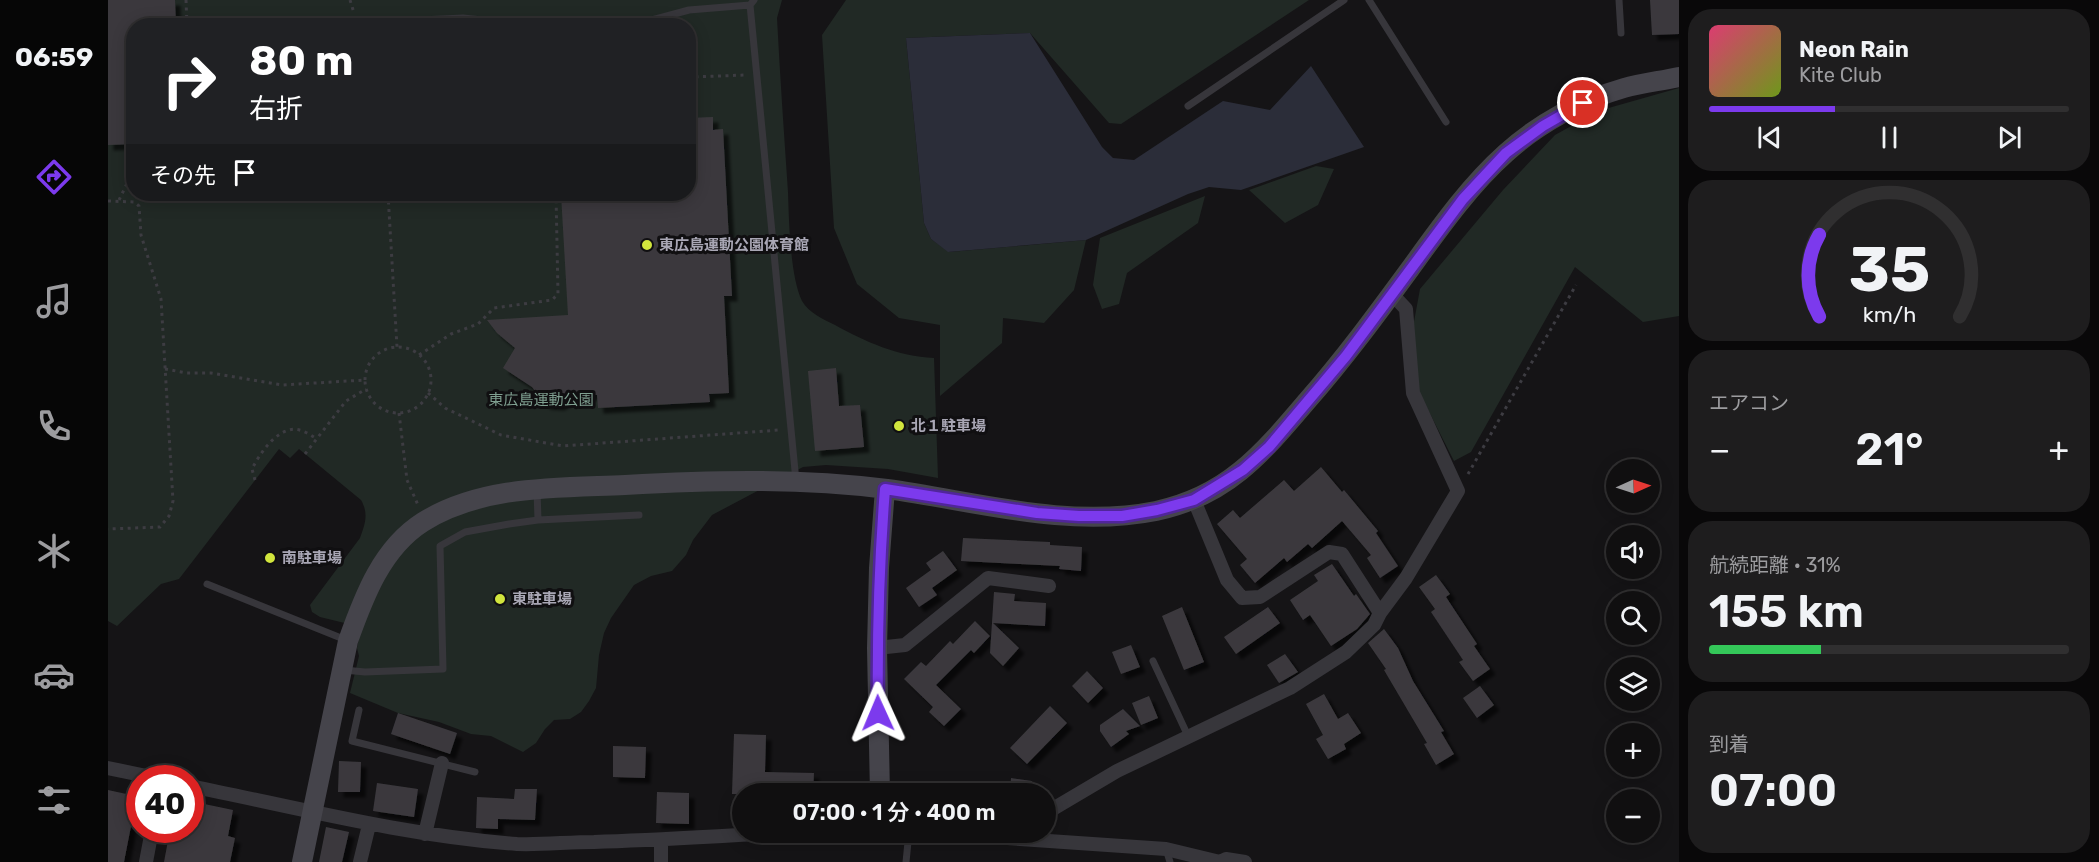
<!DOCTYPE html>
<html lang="ja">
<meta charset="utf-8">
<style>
:root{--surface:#100f10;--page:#1e1d1e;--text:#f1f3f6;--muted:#9c9c9f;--line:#302f30;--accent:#7c3aed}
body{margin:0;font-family:Rubik,"Noto Sans JP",sans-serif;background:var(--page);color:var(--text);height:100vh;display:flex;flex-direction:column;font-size:22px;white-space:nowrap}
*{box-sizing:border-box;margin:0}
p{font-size:20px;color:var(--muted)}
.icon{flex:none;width:33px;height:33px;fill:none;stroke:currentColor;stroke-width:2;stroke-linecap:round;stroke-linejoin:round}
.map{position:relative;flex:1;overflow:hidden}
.details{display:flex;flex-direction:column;gap:9px;padding:9px;background:#090809;width:420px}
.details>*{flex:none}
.guide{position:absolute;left:18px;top:18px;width:570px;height:183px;border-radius:24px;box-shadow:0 3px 15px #0003,0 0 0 2px var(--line);background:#202124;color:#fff;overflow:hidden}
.needle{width:39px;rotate:87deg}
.controls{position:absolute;left:1498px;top:459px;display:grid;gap:12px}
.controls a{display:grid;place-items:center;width:54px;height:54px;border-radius:50%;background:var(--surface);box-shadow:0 3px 15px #0003,0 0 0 2px var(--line);font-size:30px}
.speed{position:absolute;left:18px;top:765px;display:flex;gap:12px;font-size:30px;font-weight:700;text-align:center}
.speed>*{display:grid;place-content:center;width:78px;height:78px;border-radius:50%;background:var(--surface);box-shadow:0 3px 15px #0003,0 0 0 2px var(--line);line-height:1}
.speed .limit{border:9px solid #d22;background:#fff;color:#111}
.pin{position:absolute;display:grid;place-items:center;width:51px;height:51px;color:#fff;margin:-26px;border:3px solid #fff;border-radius:50%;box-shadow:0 2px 6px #0007}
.me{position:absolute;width:66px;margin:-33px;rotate:359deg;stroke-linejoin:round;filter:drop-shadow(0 0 4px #0008)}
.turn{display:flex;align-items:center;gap:21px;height:126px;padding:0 24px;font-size:27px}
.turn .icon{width:78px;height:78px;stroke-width:2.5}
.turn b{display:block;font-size:42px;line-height:51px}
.then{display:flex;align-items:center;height:57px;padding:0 24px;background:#0003;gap:12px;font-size:22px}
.big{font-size:45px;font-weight:600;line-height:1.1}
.details .tile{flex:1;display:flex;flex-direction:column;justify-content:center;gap:9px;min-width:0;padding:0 21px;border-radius:24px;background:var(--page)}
.details .dial{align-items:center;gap:0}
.dial svg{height:156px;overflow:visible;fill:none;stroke:var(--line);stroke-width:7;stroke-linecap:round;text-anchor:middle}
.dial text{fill:var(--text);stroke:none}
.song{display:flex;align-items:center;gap:18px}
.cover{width:72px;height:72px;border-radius:9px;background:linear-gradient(135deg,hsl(340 70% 55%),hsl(80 70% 35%))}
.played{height:6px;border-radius:3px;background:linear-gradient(90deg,var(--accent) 35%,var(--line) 35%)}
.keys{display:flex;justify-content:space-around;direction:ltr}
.heat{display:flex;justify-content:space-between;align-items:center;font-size:33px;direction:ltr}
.charge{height:9px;border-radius:4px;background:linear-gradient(90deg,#34c759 31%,var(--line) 0)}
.trip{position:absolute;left:624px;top:783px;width:324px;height:60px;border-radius:30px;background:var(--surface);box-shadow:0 3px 15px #0003,0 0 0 2px var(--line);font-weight:600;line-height:60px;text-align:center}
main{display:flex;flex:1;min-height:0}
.tabs{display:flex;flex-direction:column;width:108px;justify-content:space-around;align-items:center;background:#060606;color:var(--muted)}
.tabs .icon{width:42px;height:42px}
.tabs .active{color:var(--accent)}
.tabs b{font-size:27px;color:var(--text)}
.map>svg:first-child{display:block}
.green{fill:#212925;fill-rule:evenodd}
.water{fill:#2b2d39}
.building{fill:#3b393d;filter:url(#shadow)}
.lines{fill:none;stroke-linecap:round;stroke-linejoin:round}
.path{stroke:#3d3c42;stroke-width:3;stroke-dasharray:3 4.5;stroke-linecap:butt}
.lane{stroke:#37363b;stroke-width:7}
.street{stroke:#37363b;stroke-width:14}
.secondary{stroke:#45444b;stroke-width:20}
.route-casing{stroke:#51269a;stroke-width:15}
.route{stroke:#7c3aed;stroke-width:10}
.poi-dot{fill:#d1e53d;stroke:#100f11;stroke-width:2}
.labels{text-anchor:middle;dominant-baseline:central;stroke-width:6;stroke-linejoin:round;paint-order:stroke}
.poi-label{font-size:15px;font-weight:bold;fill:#a9a7b5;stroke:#100f11;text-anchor:start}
.park-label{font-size:15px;fill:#7f9f90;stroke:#100f11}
</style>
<main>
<nav class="tabs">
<b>06:59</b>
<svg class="icon active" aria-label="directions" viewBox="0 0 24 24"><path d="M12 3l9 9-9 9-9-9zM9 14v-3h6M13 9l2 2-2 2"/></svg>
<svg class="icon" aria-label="music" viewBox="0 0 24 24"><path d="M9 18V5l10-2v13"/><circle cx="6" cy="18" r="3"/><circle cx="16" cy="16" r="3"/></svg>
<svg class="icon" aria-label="phone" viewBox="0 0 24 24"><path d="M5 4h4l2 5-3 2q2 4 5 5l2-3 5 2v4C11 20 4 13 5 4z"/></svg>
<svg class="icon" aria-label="climate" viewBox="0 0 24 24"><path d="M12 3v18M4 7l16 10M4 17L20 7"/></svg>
<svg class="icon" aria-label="car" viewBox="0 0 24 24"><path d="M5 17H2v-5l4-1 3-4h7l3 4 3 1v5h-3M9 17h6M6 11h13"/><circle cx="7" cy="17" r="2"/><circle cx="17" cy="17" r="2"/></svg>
<svg class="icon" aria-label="filters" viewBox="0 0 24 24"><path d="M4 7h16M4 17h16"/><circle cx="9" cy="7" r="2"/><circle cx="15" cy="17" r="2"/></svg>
</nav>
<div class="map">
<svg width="1571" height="862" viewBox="0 0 1571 862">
<defs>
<filter id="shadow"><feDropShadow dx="5.5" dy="5.5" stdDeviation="1.5" flood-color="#0009"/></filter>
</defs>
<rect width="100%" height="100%" fill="#151416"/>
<path class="green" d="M0,0H674L669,18C672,76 676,134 680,192C681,221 682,276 694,301C701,313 715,319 727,325C758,342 789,356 826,358L830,478L780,469L718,465L695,467L604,515L585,540L578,555L564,571L543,576L526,585L503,618L496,633L491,655L488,688L481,701L473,712L462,719L446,720L437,729L428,743L415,752L383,736L363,734L331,722L290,713L242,693L251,656L249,648L253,627L212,617L204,612L202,605L252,538C257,524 261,514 253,500L191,449L182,458L171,449L71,579L53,584L9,626L0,621ZM26,26H580V194H26Z
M738,0H1201L1013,124L1001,123L922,33L798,38L816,223L823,239L841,252L978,240L966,290L936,323L895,318L894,343L832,396V325L791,318L749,284L726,228L714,35Z
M1571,88V316L1535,322L1467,267L1363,452L1346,461L1308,386L1303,338L1312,289L1395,190L1447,135L1490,111Z
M1208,166L1226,169L1210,205L1177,223L1141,190Z
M1097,196L1090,223L1019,273L1011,304L994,309L985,285L992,238Z"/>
<path class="water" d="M922,33L994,147L1005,158L1026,160L1115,101L1162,110L1203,66L1256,147L1133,190L1101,187L1080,194L978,240L840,252L823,239L816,223L798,38Z"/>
<path class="building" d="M0,0H67L68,26H26V144L0,145Z
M1542,0H1571V34L1544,35Z
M605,117V130L615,129L624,296H616L621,393L601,394L602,402L490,408L489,395H466L451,405L437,404L424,387L395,368L407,348L389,333L379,320L460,315L453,194H580V118Z
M728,368L731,406L752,405L756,447L707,451L700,371Z
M1213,467L1234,492L1236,490L1270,531L1268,533L1290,566L1272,578L1259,558L1263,555L1234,521L1204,548L1200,544L1179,562L1176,558L1147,583L1132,565L1139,559L1109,524L1125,510L1132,518L1176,480L1186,491Z
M855,538L942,542V545L974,547L973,571L951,569L952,566L853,561Z
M835,551L849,570L824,588L829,595L811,607L798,588L823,570L818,563Z
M1224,564L1246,596L1248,594L1262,614L1249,629L1223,646L1202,615L1195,620L1182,600L1210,581L1206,575Z
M1328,575L1342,594L1338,597L1369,644L1366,646L1382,669L1365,681L1351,662L1355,660L1323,612L1327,609L1311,587Z
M886,592L907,594L906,601L938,603L937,626L885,623L911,648L895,666L882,653Z
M1074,607L1096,662L1076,670L1054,616Z
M1160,607L1172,623L1128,654L1116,637Z
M867,621L882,636L866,653L863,650L828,685L853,709L836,726L821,712L825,707L796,679L813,662L818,666L842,641L845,644Z
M1276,629L1290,648L1305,681L1336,731L1333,732L1346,754L1328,765L1316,744L1319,743L1276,670L1278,669L1260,643Z
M1023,645L1032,667L1013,674L1004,652Z
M1177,654L1190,672L1171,683L1159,665Z
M979,671L995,688L980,703L964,686Z
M1372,686L1386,705L1369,718L1355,698Z
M1216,694L1230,719L1240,713L1253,733L1236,744L1238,749L1220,759L1208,739L1215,735L1198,704Z
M1041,696L1050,718L1033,725L1024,703Z
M942,706L959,723L919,764L902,748Z
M1015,709L1032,726L1018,731L1021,734L1003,747L992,731V725Z
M290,713L349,733L342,754L283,734Z
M626,734L658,735L657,772L706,773L705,794H624Z
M505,746L538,747L537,778L505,777Z
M231,761L253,762L252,792H230Z
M903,778L924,781L923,794H902Z
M269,783L310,789L306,817L265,811Z
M407,789H429L427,820L390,819V829L368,828L369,797L406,799Z
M0,790L32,797V817L25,816L16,862H0Z
M549,792L581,793V824L548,823Z
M82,801L125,810L120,836L127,838L122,862H56L62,830H82Z
M218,827L241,832L234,862H211Z"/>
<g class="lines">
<path class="path" d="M78,0L79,26
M242,0L246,13
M580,77L639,75
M280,194L289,347
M11,200L26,169
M0,201L26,202L31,206L33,235L53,299L65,501L61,516L52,527L0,529
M257 380a33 33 0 1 1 66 0a33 33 0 1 1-66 0Z
M311,355L343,334L370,324L386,308L444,300L450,294L448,194
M57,369L79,373H103L174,385L257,380
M320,393L337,408L393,435L455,446L671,430
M291,413L299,480L310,505
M197,454L238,401L258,389
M1360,474L1468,285
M147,480L144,469C151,455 165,434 181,430C191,427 201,434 209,439"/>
<path class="lane" d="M646,0L642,5L688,481
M1261,0L1338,122
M1511,0L1513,33
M249,23L355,18L384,21L400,26
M505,26L529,24L581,10L642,5
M1080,106L1236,0
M429,490L430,520
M99,584L238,640
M1045,661L1080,736
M236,670L257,672L335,669L332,546L357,532L401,524L430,520L531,515
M251,710L244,741L367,772
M1058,849L1062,862
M798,862L801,832"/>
<path class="street" d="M1086,500L1119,580L1134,598L1152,597L1221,552L1234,554L1272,613
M769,648L797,645L880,578L941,586
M0,768L48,778
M82,786C191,808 298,836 409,844C434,845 460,842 486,842C555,840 625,835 695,832
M938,813L1009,771L1182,688L1238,652L1266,625L1272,613L1298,578L1350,491L1305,393L1298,309L1284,294
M810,832L1058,849L1112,862
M317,834L334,763
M553,840V862
M38,862L44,830
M252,862L261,825
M1112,862L1118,859L1137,862"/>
<path class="secondary" d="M772,794L769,648L771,568L777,489
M194,862L240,641C256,596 274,548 315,522C374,485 450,488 517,485C605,480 692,478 779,489C867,501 959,529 1048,511C1119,496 1154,454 1199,401C1236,359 1269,314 1302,269C1331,229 1361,186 1398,153C1431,123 1474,100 1516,88C1534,83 1553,81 1571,77"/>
</g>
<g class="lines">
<defs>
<path id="route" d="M770,713C769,638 771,564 777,489L929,513L971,516H1014L1049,510L1086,500L1135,470L1161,447L1238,356L1355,199L1398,153L1435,126L1475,103"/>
</defs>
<use href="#route" class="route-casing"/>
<use href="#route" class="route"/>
</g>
<g class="poi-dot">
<circle cx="539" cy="245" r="6"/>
<circle cx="791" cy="426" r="6"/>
<circle cx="162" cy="558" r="6"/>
<circle cx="392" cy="599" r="6"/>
</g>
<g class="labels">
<g class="poi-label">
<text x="551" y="245">東広島運動公園体育館</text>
<text x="803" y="426">北１駐車場</text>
<text x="174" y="558">南駐車場</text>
<text x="404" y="599">東駐車場</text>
</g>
<g class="park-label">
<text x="433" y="400">東広島運動公園</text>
</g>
</g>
</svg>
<div class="controls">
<a><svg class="needle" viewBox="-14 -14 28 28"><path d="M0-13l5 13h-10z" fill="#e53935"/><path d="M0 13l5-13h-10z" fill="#9c9c9f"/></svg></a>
<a><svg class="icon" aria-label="sound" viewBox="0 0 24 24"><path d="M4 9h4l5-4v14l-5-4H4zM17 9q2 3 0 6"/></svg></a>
<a><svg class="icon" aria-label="search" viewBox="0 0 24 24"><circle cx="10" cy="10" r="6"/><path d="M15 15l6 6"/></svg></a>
<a><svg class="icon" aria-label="layers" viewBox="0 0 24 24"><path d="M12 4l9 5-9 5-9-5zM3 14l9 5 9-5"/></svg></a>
<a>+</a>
<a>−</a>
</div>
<div class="speed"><div class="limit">40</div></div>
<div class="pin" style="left:1475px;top:103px;background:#d93025"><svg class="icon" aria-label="arrive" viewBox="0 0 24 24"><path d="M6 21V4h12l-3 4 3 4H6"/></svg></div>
<svg class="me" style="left:770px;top:713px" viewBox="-20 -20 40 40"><path d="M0-17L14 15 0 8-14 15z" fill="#7c3aed" stroke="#fff" stroke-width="4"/></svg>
<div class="trip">07:00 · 1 分 · 400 m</div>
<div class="guide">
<div class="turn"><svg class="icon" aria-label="right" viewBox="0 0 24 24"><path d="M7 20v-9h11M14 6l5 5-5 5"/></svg><div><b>80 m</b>右折</div></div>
<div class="then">その先<svg class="icon" aria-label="arrive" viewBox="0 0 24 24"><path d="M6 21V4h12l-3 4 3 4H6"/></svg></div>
</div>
</div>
<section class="details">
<div class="tile">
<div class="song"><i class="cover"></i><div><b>Neon Rain</b><p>Kite Club</p></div></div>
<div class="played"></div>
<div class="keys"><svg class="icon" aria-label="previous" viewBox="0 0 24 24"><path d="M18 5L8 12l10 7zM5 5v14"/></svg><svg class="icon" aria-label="pause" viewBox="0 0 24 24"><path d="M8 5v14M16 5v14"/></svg><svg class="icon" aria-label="next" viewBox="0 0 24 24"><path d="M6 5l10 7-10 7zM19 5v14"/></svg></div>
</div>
<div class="tile dial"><svg viewBox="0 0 100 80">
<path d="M14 69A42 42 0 1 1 86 69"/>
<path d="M14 69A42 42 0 0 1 14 27" stroke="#7c3aed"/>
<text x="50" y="56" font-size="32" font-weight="700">35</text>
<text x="50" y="72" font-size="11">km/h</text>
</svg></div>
<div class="tile"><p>エアコン</p>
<div class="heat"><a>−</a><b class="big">21°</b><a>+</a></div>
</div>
<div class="tile"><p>航続距離 · 31%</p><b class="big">155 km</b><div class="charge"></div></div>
<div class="tile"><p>到着</p><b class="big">07:00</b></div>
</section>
</main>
